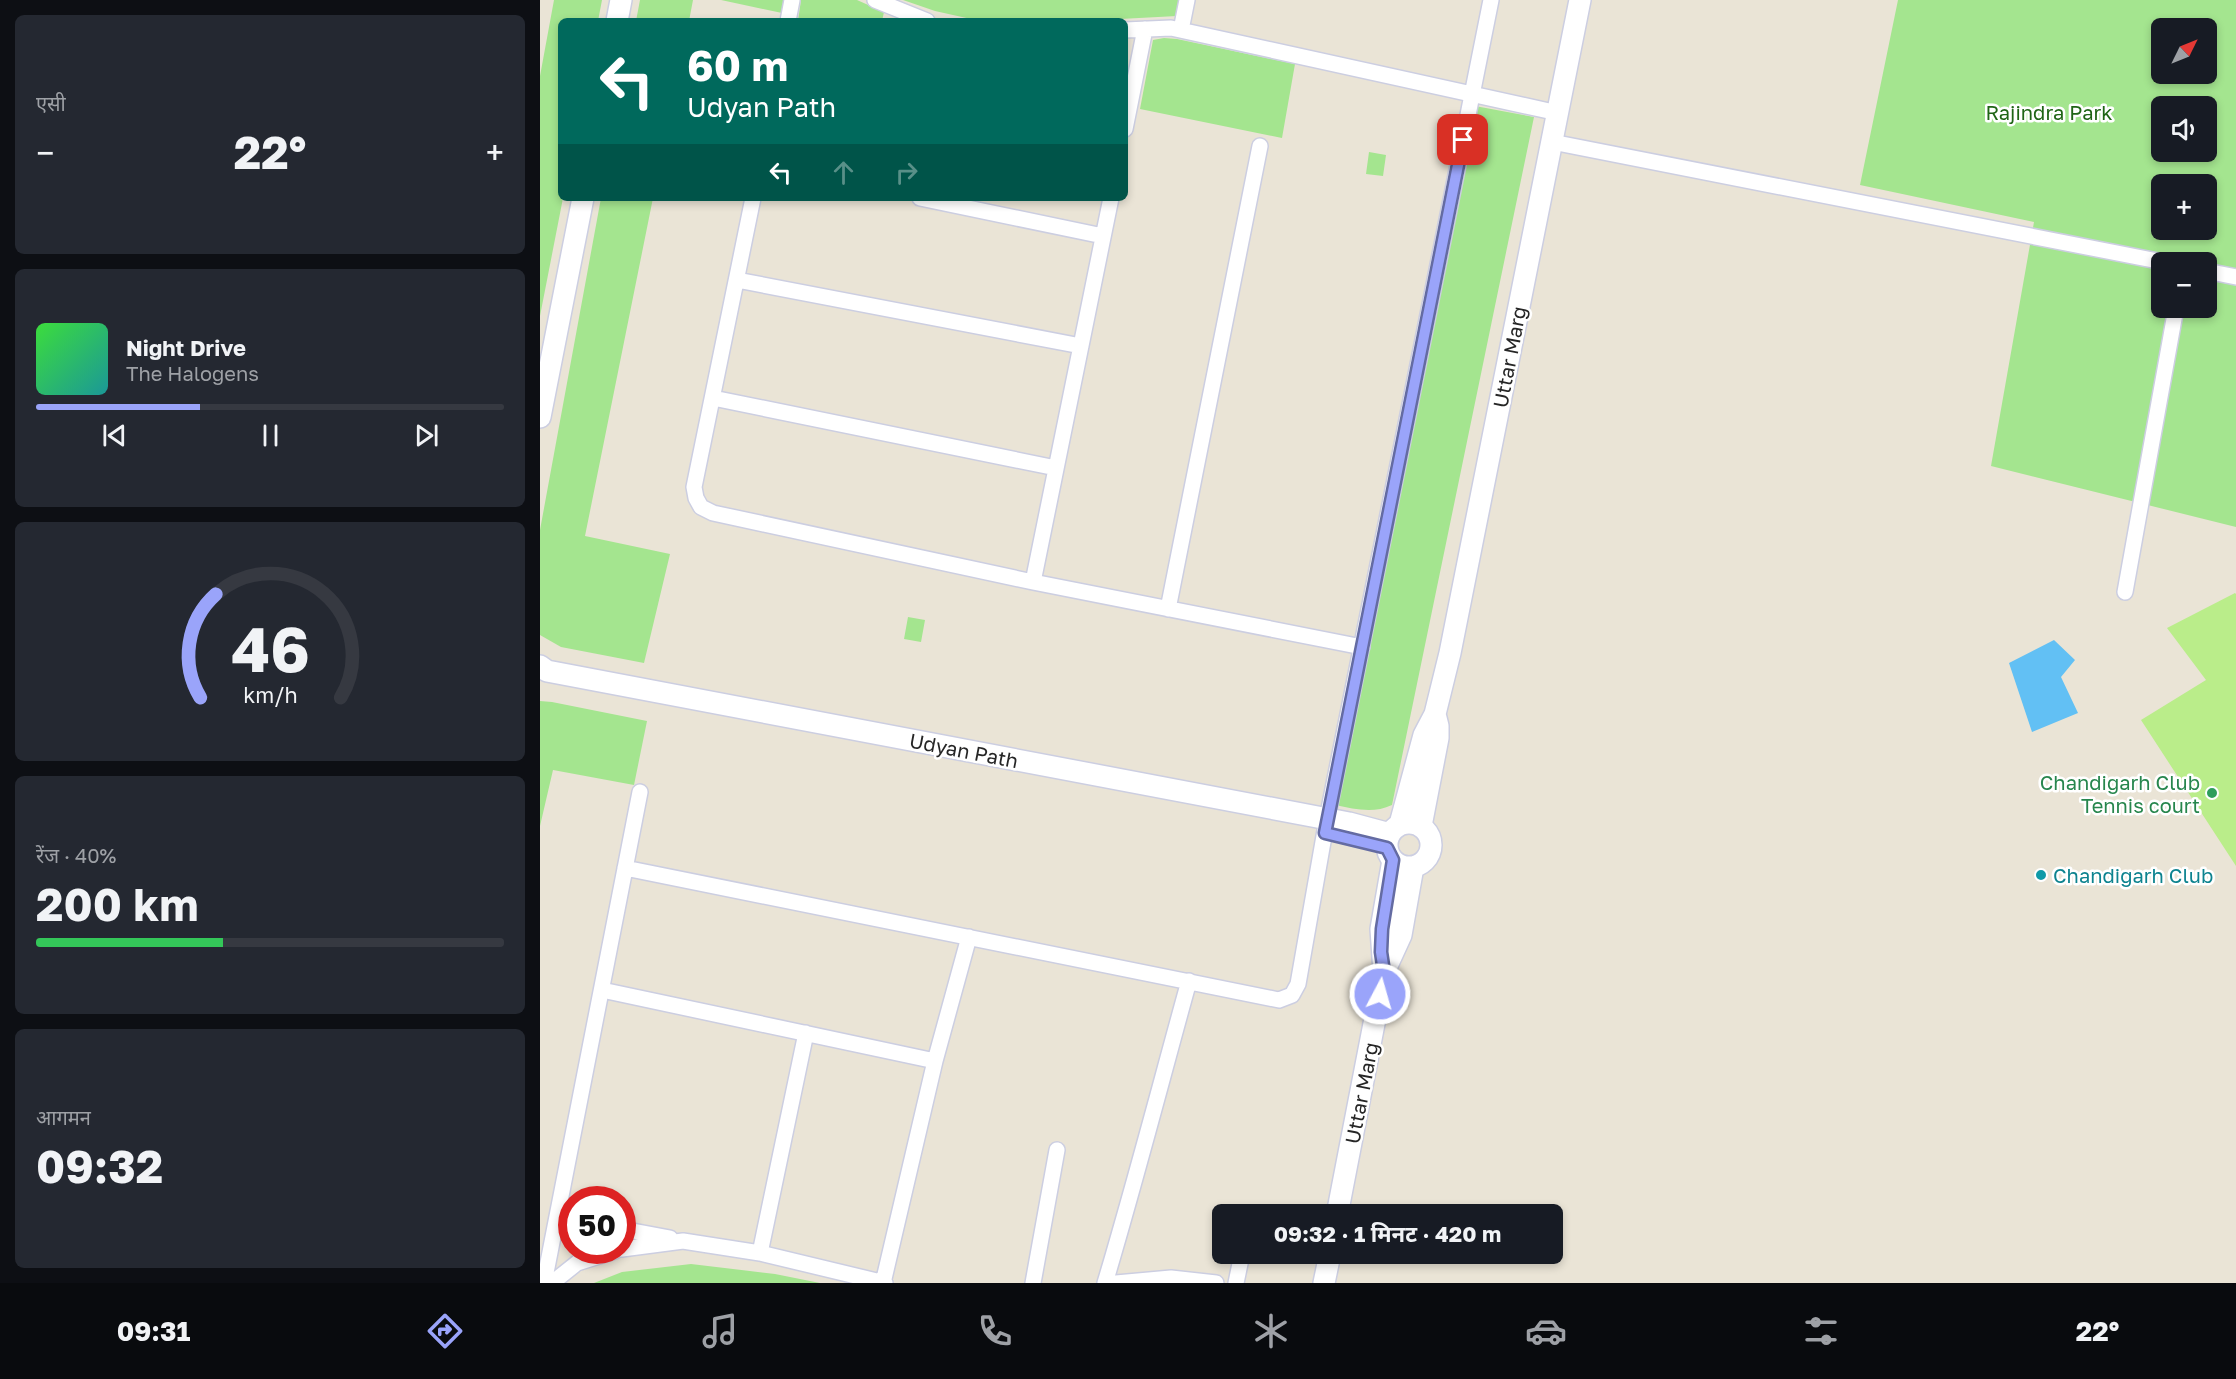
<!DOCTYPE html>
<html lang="hi">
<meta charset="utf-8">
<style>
:root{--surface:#171b24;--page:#242831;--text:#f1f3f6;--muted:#9ea1a6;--line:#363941;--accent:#9aa4fa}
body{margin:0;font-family:"Golos Text","Noto Sans Devanagari",sans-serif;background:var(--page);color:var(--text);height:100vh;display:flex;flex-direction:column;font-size:22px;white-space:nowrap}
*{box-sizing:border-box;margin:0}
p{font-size:20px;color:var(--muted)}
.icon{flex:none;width:33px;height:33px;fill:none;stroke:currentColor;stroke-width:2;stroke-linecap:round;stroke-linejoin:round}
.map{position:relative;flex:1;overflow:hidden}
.sheet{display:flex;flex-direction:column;gap:15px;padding:15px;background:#0d0f14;width:540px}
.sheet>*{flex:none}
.banner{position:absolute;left:18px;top:18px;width:570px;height:183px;border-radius:9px;box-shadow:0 3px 9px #0003;background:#00695c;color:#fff;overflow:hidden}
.needle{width:39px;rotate:47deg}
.fabs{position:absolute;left:1611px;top:18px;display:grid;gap:12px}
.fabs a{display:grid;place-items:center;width:66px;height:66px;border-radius:9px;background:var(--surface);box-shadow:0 3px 9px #0003;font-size:30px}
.speed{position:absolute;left:18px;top:1186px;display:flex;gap:12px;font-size:30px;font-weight:700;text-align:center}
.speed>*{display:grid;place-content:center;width:78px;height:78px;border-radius:50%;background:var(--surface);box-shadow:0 3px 9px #0003;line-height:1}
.speed .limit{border:9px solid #d22;background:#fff;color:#111}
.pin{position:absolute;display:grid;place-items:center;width:51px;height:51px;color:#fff;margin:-26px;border-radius:12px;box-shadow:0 3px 9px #0006}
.me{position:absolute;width:66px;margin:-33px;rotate:6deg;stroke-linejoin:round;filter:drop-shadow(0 0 4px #0008)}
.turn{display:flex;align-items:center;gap:21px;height:126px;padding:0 30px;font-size:27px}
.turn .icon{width:78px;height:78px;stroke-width:2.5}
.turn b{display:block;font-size:42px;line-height:51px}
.lanes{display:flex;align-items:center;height:57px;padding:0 30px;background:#0003;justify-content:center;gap:30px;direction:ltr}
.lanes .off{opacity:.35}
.big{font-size:45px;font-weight:700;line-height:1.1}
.sheet .tile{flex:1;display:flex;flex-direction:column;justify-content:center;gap:9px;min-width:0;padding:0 21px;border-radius:9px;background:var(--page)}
.sheet .dial{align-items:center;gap:0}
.dial svg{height:156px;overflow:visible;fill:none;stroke:var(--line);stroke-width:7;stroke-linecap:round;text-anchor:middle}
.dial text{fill:var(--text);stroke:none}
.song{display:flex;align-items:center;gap:18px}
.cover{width:72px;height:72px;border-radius:9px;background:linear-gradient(135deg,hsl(120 70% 55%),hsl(180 70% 35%))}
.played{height:6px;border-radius:3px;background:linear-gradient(90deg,var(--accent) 35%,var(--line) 35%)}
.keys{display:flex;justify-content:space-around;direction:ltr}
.heat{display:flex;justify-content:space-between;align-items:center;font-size:33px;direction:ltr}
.charge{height:9px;border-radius:4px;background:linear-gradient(90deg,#34c759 40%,var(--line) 0)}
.trip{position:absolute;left:672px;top:1204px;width:351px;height:60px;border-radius:9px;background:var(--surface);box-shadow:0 3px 9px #0003;font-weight:700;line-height:60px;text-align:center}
.tab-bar{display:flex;height:96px;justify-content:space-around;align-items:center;background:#090b0e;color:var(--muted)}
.tab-bar .icon{width:42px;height:42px}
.tab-bar .on{color:var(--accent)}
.tab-bar b{font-size:27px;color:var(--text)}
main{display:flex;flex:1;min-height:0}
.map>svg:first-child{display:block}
.green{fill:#a4e58f;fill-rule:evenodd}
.pitch{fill:#baed8a}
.water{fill:#62c0f4}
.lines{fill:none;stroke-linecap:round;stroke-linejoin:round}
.street-casing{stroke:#cccee1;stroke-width:18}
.secondary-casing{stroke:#cccee1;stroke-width:24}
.street{stroke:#fff;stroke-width:15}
.secondary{stroke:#fff;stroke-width:21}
.route-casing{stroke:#646ba2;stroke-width:15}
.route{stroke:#9aa4fa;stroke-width:10}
.leisure-dot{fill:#2e9e5b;stroke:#fff;stroke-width:2}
.culture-dot{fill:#0f9aa8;stroke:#fff;stroke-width:2}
.labels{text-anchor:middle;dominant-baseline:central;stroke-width:5;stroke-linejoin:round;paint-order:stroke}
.park-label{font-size:20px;fill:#1f6515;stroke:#fff}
.street-label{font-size:20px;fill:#262626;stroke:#fff}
.leisure-label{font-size:20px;fill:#27864d;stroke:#fff;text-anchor:end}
.culture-label{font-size:20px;fill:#0d838f;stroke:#fff;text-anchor:start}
</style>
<main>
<section class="sheet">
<div class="tile"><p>एसी</p>
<div class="heat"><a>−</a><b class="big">22°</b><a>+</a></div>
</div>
<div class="tile">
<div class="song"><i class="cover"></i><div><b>Night Drive</b><p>The Halogens</p></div></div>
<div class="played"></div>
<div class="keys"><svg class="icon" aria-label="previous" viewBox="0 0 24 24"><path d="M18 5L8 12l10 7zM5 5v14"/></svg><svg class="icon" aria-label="pause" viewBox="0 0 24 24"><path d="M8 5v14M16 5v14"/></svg><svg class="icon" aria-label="next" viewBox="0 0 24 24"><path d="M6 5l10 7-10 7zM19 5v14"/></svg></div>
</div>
<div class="tile dial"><svg viewBox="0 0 100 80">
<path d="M14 69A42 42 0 1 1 86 69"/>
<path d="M14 69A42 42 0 0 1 22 16" stroke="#9aa4fa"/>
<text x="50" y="56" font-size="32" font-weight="700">46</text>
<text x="50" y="72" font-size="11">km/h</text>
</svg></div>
<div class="tile"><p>रेंज · 40%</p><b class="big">200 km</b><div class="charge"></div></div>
<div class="tile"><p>आगमन</p><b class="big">09:32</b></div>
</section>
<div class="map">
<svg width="1696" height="1283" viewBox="0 0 1696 1283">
<rect width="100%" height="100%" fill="#eae4d6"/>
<path class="green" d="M14,0H62L58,21H21V198H23L0,316V76Z
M100,0H153L149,21H96Z
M181,0H244L242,13Z
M261,0H317L344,12L342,21H258Z
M363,0H640L637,16L542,21H440L395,11Z
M1358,0H1696V527L1451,466L1494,222L1320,185ZM1622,28H1666V74H1622ZM1622,106H1666V152H1622ZM1622,184H1666V230H1622ZM1622,262H1666V308H1622Z
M624,38L637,39L755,64L742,138L600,109L613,40Z
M935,106L994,117L852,805C833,814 815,809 795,805Z
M829,152L846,155L843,176L826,174Z
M61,198H113L45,536L130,554L104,663L21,647L0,635V530Z
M368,617L385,620L381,642L364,639Z
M0,701L12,702L107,721L94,785L13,770L0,826Z
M151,1264L235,1274L280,1283H54L82,1272Z"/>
<path class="pitch" d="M1695,593L1696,594V866L1601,720L1666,680L1627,628Z"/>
<path class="water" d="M1514,640L1535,660L1521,677L1538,713L1492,732L1469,663Z"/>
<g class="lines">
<defs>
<path id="street" d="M335,0L387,21
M248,21L252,0
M585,30L631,28L1018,113
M641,30L647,0
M585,129L605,29
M1012,142L1623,262
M213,198L154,487L156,498L161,507L173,513L493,582L822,647
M380,198L563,236
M1666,271L1696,277
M197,280L541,346
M173,398L516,468
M493,582L571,198
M1585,592L1636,308
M628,609L720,146
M85,868L739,1000L752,995L758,984L787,819L951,0
M62,990L395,1061
M82,1229L130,1238
M82,1249L143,1241L220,1253L345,1283
M220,1253L266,1033
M4,1283L100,792
M12,1283L37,1263L75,1251
M343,1283L395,1061L429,937
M493,1283L517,1150
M565,1283C595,1183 621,1082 649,981
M576,1283L631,1278L676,1283
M696,1283L702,1254"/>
<path id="secondary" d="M77,21L81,0
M0,417L43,198
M0,666L7,671L809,823L850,834
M847 845a22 22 0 1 1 44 0a22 22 0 1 1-44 0Z
M860,824L884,735L895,714L910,653L1040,0
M881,826L898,738V726L895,714
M844,972L841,929L853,860
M797,1215L844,972L861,935L873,867
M784,1283L790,1254"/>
</defs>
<use href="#street" class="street-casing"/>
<use href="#secondary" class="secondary-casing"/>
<use href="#street" class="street"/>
<use href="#secondary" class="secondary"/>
</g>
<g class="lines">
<defs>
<path id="route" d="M840,994L844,972L841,952L842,929L853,860L847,848L785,833L923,140"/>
</defs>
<use href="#route" class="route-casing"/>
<use href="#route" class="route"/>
</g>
<circle class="leisure-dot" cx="1672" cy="793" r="6"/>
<circle class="culture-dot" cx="1501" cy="875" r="6"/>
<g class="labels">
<g class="park-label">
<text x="1509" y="112">Rajindra Park</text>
</g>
<g class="street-label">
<text transform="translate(969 357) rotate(-79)">Uttar Marg</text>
<text transform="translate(424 750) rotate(11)">Udyan Path</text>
<text transform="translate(821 1093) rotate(-79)">Uttar Marg</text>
</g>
<g class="leisure-label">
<text x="1660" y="782">Chandigarh Club<tspan x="1660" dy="23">Tennis court</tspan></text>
</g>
<g class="culture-label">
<text x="1513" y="875">Chandigarh Club</text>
</g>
</g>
</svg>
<div class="fabs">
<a><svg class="needle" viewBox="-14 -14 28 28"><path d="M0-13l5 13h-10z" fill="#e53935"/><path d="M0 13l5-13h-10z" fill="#9ea1a6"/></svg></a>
<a><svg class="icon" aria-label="sound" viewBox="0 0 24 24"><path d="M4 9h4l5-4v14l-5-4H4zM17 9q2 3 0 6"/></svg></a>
<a>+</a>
<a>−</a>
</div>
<div class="speed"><div class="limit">50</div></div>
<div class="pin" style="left:923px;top:140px;background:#d93025"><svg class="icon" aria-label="arrive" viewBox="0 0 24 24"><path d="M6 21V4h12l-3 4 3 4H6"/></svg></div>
<svg class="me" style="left:840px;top:994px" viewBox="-20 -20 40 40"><circle r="17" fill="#9aa4fa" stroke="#fff" stroke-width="3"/><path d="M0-11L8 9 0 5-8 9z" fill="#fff"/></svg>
<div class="trip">09:32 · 1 मिनट · 420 m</div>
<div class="banner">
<div class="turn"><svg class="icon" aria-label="left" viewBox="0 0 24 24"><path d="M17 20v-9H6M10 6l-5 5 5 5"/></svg><div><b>60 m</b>Udyan Path</div></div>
<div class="lanes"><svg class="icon" aria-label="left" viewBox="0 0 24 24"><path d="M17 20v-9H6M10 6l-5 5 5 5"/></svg><svg class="icon off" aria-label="ahead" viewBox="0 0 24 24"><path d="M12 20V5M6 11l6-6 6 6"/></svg><svg class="icon off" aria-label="right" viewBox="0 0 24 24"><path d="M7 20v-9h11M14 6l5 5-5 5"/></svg></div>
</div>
</div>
</main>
<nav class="tab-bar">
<b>09:31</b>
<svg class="icon on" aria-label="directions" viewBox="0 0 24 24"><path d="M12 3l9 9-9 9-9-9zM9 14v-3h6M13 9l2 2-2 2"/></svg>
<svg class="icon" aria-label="music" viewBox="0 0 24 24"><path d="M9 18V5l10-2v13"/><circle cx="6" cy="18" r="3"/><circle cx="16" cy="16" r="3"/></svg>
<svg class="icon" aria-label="phone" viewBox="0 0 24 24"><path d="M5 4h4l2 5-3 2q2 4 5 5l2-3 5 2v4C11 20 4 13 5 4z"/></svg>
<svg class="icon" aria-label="climate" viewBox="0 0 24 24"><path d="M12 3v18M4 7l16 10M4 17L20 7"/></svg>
<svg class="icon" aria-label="car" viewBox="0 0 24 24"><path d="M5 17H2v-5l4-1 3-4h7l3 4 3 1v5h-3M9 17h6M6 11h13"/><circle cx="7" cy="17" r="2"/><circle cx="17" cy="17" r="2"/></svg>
<svg class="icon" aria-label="filters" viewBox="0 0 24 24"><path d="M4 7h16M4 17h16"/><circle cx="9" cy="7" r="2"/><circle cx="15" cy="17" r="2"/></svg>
<b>22°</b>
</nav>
